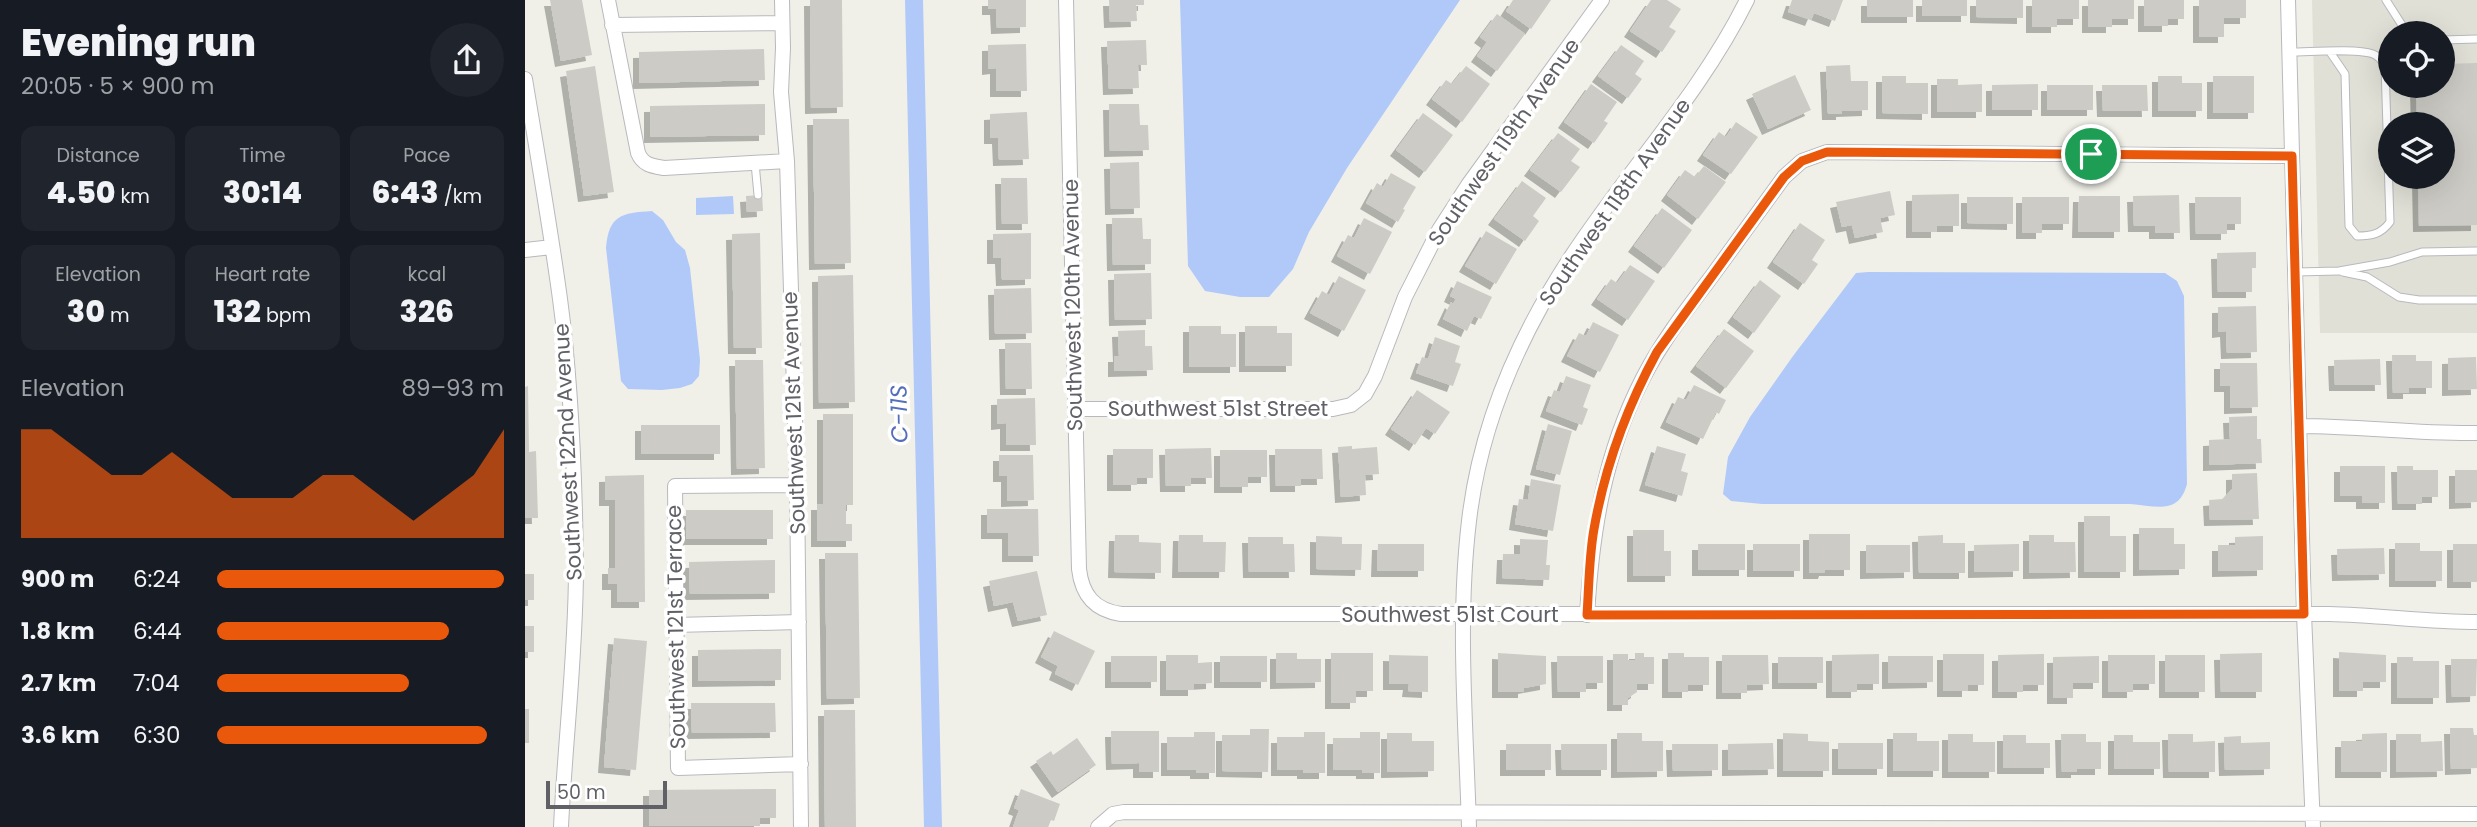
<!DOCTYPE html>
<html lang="en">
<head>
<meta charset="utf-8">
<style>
	body { margin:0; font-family:Poppins,sans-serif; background:#20242c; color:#f1f3f6; height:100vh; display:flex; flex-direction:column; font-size:26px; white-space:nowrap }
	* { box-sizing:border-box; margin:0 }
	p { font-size:23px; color:#9ea1a6 }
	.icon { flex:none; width:38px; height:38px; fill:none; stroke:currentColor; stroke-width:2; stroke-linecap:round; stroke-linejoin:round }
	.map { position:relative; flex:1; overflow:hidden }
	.panel { display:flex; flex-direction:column; background:#171b24; width:525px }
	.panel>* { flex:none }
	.buttons { position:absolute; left:1853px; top:21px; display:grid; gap:14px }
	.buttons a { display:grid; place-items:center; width:77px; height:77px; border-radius:50%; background:#171b24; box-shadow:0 7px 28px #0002; font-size:35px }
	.scale { position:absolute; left:21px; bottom:18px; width:121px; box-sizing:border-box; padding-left:7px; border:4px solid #606167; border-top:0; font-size:19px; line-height:24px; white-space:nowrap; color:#606167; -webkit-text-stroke:5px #fff; paint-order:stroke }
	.pin { position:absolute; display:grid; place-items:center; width:60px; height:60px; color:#fff; margin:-30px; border:4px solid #fff; border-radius:50%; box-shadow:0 2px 7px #0007 }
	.round { display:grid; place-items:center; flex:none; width:74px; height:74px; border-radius:37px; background:#20242c }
	.headline { display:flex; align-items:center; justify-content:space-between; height:119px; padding:0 21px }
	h1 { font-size:38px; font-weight:800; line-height:52px }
	.metrics { display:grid; grid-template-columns:repeat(3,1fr); gap:10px; height:119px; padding:7px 21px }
	.metrics div { display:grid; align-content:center; border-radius:14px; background:#20242c; text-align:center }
	.metrics b { font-size:30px; font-weight:800 }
	.metrics small { font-size:19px; font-weight:400 }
	.metrics p { font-size:19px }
	.chart { height:196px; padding:14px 21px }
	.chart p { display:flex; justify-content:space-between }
	.chart svg { width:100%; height:126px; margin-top:7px; fill:#ea580c; opacity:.7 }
	ul { padding:0 21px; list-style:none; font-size:23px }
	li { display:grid; grid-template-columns:112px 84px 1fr; align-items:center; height:52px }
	li i { height:18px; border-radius:9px; background:#ea580c }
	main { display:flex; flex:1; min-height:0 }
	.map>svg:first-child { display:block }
</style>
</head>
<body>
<main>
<section class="panel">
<div class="headline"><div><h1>Evening run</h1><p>20:05 · 5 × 900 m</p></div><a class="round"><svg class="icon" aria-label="share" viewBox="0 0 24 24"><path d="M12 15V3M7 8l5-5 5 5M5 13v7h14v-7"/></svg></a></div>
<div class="metrics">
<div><p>Distance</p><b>4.50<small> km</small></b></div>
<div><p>Time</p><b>30:14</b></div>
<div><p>Pace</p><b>6:43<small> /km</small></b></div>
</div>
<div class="metrics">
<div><p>Elevation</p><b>30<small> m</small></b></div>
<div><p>Heart rate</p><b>132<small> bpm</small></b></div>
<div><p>kcal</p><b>326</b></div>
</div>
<div class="chart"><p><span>Elevation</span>89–93 m</p>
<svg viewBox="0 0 160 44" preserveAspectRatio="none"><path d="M0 44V6L10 6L20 14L30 22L40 22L50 14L60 22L70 30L80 30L90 30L100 22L110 22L120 30L130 38L140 30L150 22L160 6V44z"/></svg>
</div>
<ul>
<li><b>900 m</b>6:24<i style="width:100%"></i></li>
<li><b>1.8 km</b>6:44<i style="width:81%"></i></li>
<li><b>2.7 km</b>7:04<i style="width:67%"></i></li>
<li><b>3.6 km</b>6:30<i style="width:94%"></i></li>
</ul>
</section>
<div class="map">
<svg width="1952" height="827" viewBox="0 0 1952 827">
	<defs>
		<filter id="shadow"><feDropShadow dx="-6" dy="6" stdDeviation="0" flood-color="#0004"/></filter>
	</defs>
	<rect width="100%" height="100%" fill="#f0f0e9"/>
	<!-- education -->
	<path fill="#e0e0d7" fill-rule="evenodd" d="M1787,0H1952V333H1795ZM1866,33H1918V86H1866ZM1866,124H1918V177H1866Z"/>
	<!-- water -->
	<path fill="#b1c9f8" d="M655,0H935L822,168L784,232L768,269L744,297H715L680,291L663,266Z
		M208,196L209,214L171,215V198Z
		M127,211L138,220L151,242L160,250L165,268L175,360L174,376L167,384L155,388L137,390L103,389L96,381L81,248C84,215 96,213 127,211Z
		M1343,272L1640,273L1652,281L1659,296L1662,484C1654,515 1631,506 1605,504H1237L1206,501L1198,494L1203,457L1225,417L1268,356L1331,273Z"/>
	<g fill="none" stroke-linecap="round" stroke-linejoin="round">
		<!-- canal -->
		<path stroke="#b1c9f8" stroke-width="18" d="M389,0L408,827"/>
	</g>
	<!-- building -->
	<path fill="#cccbc5" filter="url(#shadow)" d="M25,0H57L67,55L36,61Z
		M285,0H317L318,107L286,108Z
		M463,0H501V27L472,28L471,9H463Z
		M584,0H619V5H611L612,21L585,22Z
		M988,0H1026L1006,29L981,11Z
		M1126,0H1142L1156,9L1144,27L1151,31L1137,52L1105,31Z
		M1267,0H1318L1310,21L1289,13L1286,20L1263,12Z
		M1342,0H1388V17H1342Z
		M1397,0H1442V16H1397Z
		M1451,0H1498V18L1451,17Z
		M1507,0H1554V19H1532V27H1507Z
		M1563,0H1609V19H1587V27H1563Z
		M1619,0H1659V19H1643V26H1619Z
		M1674,0H1721V18H1699V37H1674Z
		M972,14L1000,34L972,71L952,56L962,42L955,37Z
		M621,40L622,65H613L614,88L584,89L582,41Z
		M501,44L502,91H471V68L463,69V45Z
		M1096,45L1119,61L1110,74L1117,79L1103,98L1073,76Z
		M239,49L240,80L114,83V52Z
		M1952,63V225L1894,226L1893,177H1918V124H1892L1891,86H1918V64Z
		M1325,65L1326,81H1343V110L1317,111V114H1303L1301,66Z
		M70,66L89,192L59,196L41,71Z
		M941,66L965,84L937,122L907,99L921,80L927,84Z
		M1270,75L1286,110L1243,129L1227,94Z
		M1357,76H1381V83H1403V114L1357,113Z
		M1633,76H1657V83H1677V111H1633Z
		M1688,76H1729V113H1688Z
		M1412,79H1433V85L1457,84V112H1412Z
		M1066,84L1092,102L1079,121L1083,123L1069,143L1039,122Z
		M1513,84V110H1467V85Z
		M1522,85H1568V110H1522Z
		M1577,85H1622L1623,111H1578Z
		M240,104V135L125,137V106Z
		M584,104H614L615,125H623L624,150L585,151Z
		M502,112L504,159L474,160L473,138H465V114Z
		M898,113L928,135L900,172L871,150Z
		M288,119H324L326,263L290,264Z
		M1211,122L1233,137L1206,174L1178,155L1194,132L1201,137Z
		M1033,133L1055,149L1046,161L1055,167L1036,192L1005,170Z
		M614,162L615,208L586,209L585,163Z
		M1179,166L1201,182L1173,219L1142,195L1160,170L1170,177Z
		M866,173L891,187L878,209L880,210L873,222L841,203L852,183L858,187Z
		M476,178H502L503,224H477Z
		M997,181L1021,198L1008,216L1014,221L1000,241L969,219Z
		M1365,191L1370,215L1355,218L1358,232L1330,238L1327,225L1317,227L1311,202Z
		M1434,194V226H1412V232H1387V195Z
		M237,195L238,211L222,212L221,196Z
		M1654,195L1655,233H1630V226H1609L1608,196Z
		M1554,196H1595V232H1553Z
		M1442,197H1488V224L1442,223Z
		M1497,197H1544V224H1517V233H1497Z
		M1670,197H1716V224H1702V234H1671Z
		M1137,208L1167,230L1139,268L1109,246Z
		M587,218H617L618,239H626V264L588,265Z
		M839,218L867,232L845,274L812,256L823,235L829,238Z
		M1275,223L1300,240L1287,260L1293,264L1279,284L1248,262Z
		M961,231L992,249L971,284L940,266Z
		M235,233L237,348H209L207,234Z
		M506,233V279L477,280L476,258H468V234Z
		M1731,252V268H1727V292H1693L1692,253Z
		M1105,265L1130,281L1103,320L1072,299L1086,279L1092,283Z
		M626,273L627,319L590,320L589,274Z
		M328,275L330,402L294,403L293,276Z
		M814,276L841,290L819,331L785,313L797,291L804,295Z
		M1235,280L1256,296L1229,333L1208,317Z
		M932,281L967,297L956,319L949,316L942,331L918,319L926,302L928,304L931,299L925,296Z
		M506,288L507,333L470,334L469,289Z
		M1731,306L1732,352L1702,353L1701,331L1693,332V307Z
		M1068,322L1094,335L1075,372L1042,356L1054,333L1061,336Z
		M664,326H696V334H711V367H664Z
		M720,326H752V333H767V366H720Z
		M1199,329L1229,351L1201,388L1171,366Z
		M620,330V346H627L628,370L589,371V356H594L593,331Z
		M910,337L935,346L930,362L936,364L928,386L891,373L897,357L903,359Z
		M480,343H506L507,389H481Z
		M1867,355H1891V361H1907V388H1884V393H1868Z
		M1951,357L1952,389L1923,390V358Z
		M1855,359L1856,385H1810L1809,360Z
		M210,360H238L240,468L212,469Z
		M1695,363H1732L1733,407L1705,408V386H1695Z
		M1041,376L1066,385L1058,407L1063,409L1057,425L1021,411L1029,390L1035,392Z
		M1169,385L1201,400L1194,414L1191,412L1178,439L1141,422L1153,397L1161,400Z
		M3,386L4,452L11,451L13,518H0V387Z
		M892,390L925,412L910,434L901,428L890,445L866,429Z
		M510,398L511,445H481V423L472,424V399Z
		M298,414H328V505H321V524H327V541H292V504H298Z
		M1732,416V439H1736L1737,463L1684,465V440L1705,439L1704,417Z
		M1023,424L1047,431L1035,475L1011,469Z
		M116,425H195V454H116Z
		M827,446V449L852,447L854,474L840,475L841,495L816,497L813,447Z
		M1132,446L1161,454L1156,471L1163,473L1157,496L1120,485Z
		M686,448L687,478H666V486H641L640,449Z
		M588,449H628V478H612V485H588Z
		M750,449H797L798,479H776V486H751Z
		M695,450H742V477H723V487H695Z
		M474,455H508L509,500L482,501V476H474Z
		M1815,466H1860V503H1837V496H1815Z
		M1872,466H1888V470H1913V497H1897V504H1873Z
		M1930,470H1952V502L1930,503Z
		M1732,473L1734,519L1685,520L1684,500L1698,499L1707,489V474Z
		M119,475L120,602H92V584H83V568H90V500H80V476Z
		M1006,479L1036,485L1028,531L990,524L994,499L1003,500Z
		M462,509H513L514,556H483V533H462Z
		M161,510H248V539H161Z
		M1559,516H1585V536H1601V572H1559Z
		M1614,528H1649V544H1660V569L1614,570Z
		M1108,530H1139V551H1146V576H1108Z
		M1284,534H1325V570H1300L1299,573H1284Z
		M590,535H614V542L636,543V573L589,572Z
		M654,535H678V542H701L700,572H653Z
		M1418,535V543H1440V573H1394L1393,536Z
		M1504,535H1529V542H1550L1551,572L1504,573Z
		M791,536L817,537V544H837L836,570L791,569Z
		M1738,536V570L1693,571V545H1710V537Z
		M723,537H758V544H769L770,572H724Z
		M995,539L1023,540L1021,565H1025L1024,580L977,578L978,554H995Z
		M1870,543H1895V551H1917V581H1870Z
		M853,544H899V571H852Z
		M1173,544H1220V570H1173Z
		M1228,544H1275V571H1228Z
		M1494,544V571L1449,572V545Z
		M1928,544H1952V582H1928Z
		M1341,545H1385V572L1341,573Z
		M1859,548L1860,574L1813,575L1812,549Z
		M300,553H333L335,698L302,699Z
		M250,560V593L165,594L164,562Z
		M512,571L522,615L493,621L488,602L469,606L464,581Z
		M0,574H9V600H0Z
		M0,626H9V652H0Z
		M529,631L570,651L553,685L530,674L533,666L516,657Z
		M89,638L122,641L111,770L79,767Z
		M256,649V680L173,681V650Z
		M1814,652L1861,655V682H1838V691H1814Z
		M751,653H772V659H796V682L751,683Z
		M806,653H848V691H831V703H806Z
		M973,653L1021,656V684L999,688V692H973Z
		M1110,653H1119V657H1129V684H1112V692L1103,698V705H1088V654H1103V660H1110Z
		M1143,653H1159V657H1184V685H1163V692H1143Z
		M1737,653V692H1696L1695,654Z
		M1354,654V684H1332V692H1307V655Z
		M1418,654H1459V685H1443V691H1418Z
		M1519,654V685H1498V692H1473V655Z
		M641,655H673V663L687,662V683L669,684V690H641Z
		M864,655L903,656V692L883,691L884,684H864Z
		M1197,655H1243L1244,684L1222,685V693H1197Z
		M1583,655H1630V684H1608V692H1583Z
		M1640,655H1680V692H1640Z
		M586,656H632V682H586Z
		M695,656H742V682H695Z
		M1032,656H1078V683H1061V692H1033Z
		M1363,656H1408V682L1363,683Z
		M1574,656V683H1548V698H1528V657Z
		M1253,657H1298V683H1253Z
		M1872,657H1888V661H1914V698H1872Z
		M1926,659H1952L1951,696L1927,697Z
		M166,703H250L251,732L167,733Z
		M0,709H4V743H0Z
		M299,710H330L331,827H300Z
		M1925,728H1948L1949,735H1952V768L1926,769Z
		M725,729H744L743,772L697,771V735H725Z
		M586,731H634V772H614V763L587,764Z
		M669,732H690V773H671V770H642V737H669Z
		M779,732H800V773H778V770H752V737H779Z
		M835,732H855V773H837V770H808V738H835Z
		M862,733H887V741H909V771L862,772Z
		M1092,733H1117V741H1138V771L1092,772Z
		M1258,733L1283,734V741L1304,742V771H1258Z
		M1368,733H1392V741H1414V771H1368Z
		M1862,733V772H1816V741H1837V734Z
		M1423,734H1448V742H1470V772H1423Z
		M1536,734H1561V742H1576V769H1552V772H1537Z
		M1643,734H1668V742L1690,741V772H1644Z
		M1871,734H1896V742L1917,741L1918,771L1871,772Z
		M1478,735H1501V743H1525V768H1478Z
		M1589,735H1608V742H1635V769H1589Z
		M1716,736V743L1745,742V769L1700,770L1699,737Z
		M552,738L571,765L533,792L511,761L526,751L528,755Z
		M1248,743L1249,769L1203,770V744Z
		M1313,743H1358V769H1313Z
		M981,744H1026V770H981Z
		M1036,744H1082V770H1037Z
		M1147,744H1193V770L1148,771Z
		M251,789V818H235V826H124V790Z
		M496,789L535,804L529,821L526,820L523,827H488L494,810L489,808Z"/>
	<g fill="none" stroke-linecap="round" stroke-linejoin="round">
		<defs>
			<path id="lane" d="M1861,0L1882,33
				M1918,40L1952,39
				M1765,52C1786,52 1830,48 1848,54C1854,56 1857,61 1860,66L1865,222C1856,234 1847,236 1832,236L1824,226L1820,74L1805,52
				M230,163L233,195
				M1771,272L1814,271L1865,262L1897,252L1952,251
				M1818,272L1842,277L1874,297L1894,300H1952"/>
			<path id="street" d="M83,0L113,153C118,165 127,166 139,168L262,161
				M257,0L258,48L256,92L262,161L272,485L276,827
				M541,0L554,569C557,595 569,610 596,614H1804C1854,615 1902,622 1952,622
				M1763,0L1779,614L1788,827
				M87,25L257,23
				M0,79C12,152 25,225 35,299C47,387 50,479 51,568C51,654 40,741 36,827
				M0,250L27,247
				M551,409H808L826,405L840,394L850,376L880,297L914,230L943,185L1077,0
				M1775,426C1834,426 1893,434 1952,433
				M272,485L150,486L153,768L276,764
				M1062,615C1067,531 1079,454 1118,378C1137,341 1162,309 1187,276C1211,243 1235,210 1259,177L1277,161L1302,152L1767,156
				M150,625L274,622
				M573,827L588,814L599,812L1952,814
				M944,827C941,725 932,622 944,521C955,426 994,336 1046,257C1103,170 1176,93 1222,0"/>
		</defs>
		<!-- lane casing -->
		<use href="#lane" stroke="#b8b9bd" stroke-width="9"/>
		<!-- street casing -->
		<use href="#street" stroke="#b8b9bd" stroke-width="16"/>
		<!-- lane -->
		<use href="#lane" stroke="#fff" stroke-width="7"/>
		<!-- street -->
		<use href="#street" stroke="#fff" stroke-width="14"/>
	</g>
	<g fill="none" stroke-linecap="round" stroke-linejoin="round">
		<defs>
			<path id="route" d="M1302,152L1767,156L1779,614L1062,615C1064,586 1064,557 1069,529C1080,466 1102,407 1132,352L1259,177L1277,161Z"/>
		</defs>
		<!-- route casing -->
		<use href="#route" stroke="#fff" stroke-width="14"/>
		<!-- route -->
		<use href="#route" stroke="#ea580c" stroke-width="9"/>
	</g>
	<g text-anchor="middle" stroke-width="7" stroke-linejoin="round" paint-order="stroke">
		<!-- street labels -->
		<g font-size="21" fill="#606167" stroke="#fff">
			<text transform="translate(979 142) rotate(-55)" y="7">Southwest 119th Avenue</text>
			<text transform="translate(1090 202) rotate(-55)" y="7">Southwest 118th Avenue</text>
			<text transform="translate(548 305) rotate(-91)" y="7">Southwest 120th Avenue</text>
			<text x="693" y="416">Southwest 51st Street</text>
			<text transform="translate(269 413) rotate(-92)" y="7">Southwest 121st Avenue</text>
			<text transform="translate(43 452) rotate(-93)" y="7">Southwest 122nd Avenue</text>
			<text x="925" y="622">Southwest 51st Court</text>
			<text transform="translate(151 627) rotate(-91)" y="7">Southwest 121st Terrace</text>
		</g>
		<!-- water labels -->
		<g font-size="23" font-style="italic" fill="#546fba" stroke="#fff">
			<text transform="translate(374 414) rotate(-91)" y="8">C-11S</text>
		</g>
	</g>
</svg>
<div class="buttons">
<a><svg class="icon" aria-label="locate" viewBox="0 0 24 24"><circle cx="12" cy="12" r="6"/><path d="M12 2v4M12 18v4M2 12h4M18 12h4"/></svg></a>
<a><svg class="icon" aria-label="layers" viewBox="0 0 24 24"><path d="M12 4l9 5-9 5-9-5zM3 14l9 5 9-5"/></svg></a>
</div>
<div class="scale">50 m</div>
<div class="pin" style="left:1566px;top:154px;background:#1e9e55"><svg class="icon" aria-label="arrive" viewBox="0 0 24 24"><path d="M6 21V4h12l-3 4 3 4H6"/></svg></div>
</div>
</main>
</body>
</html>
